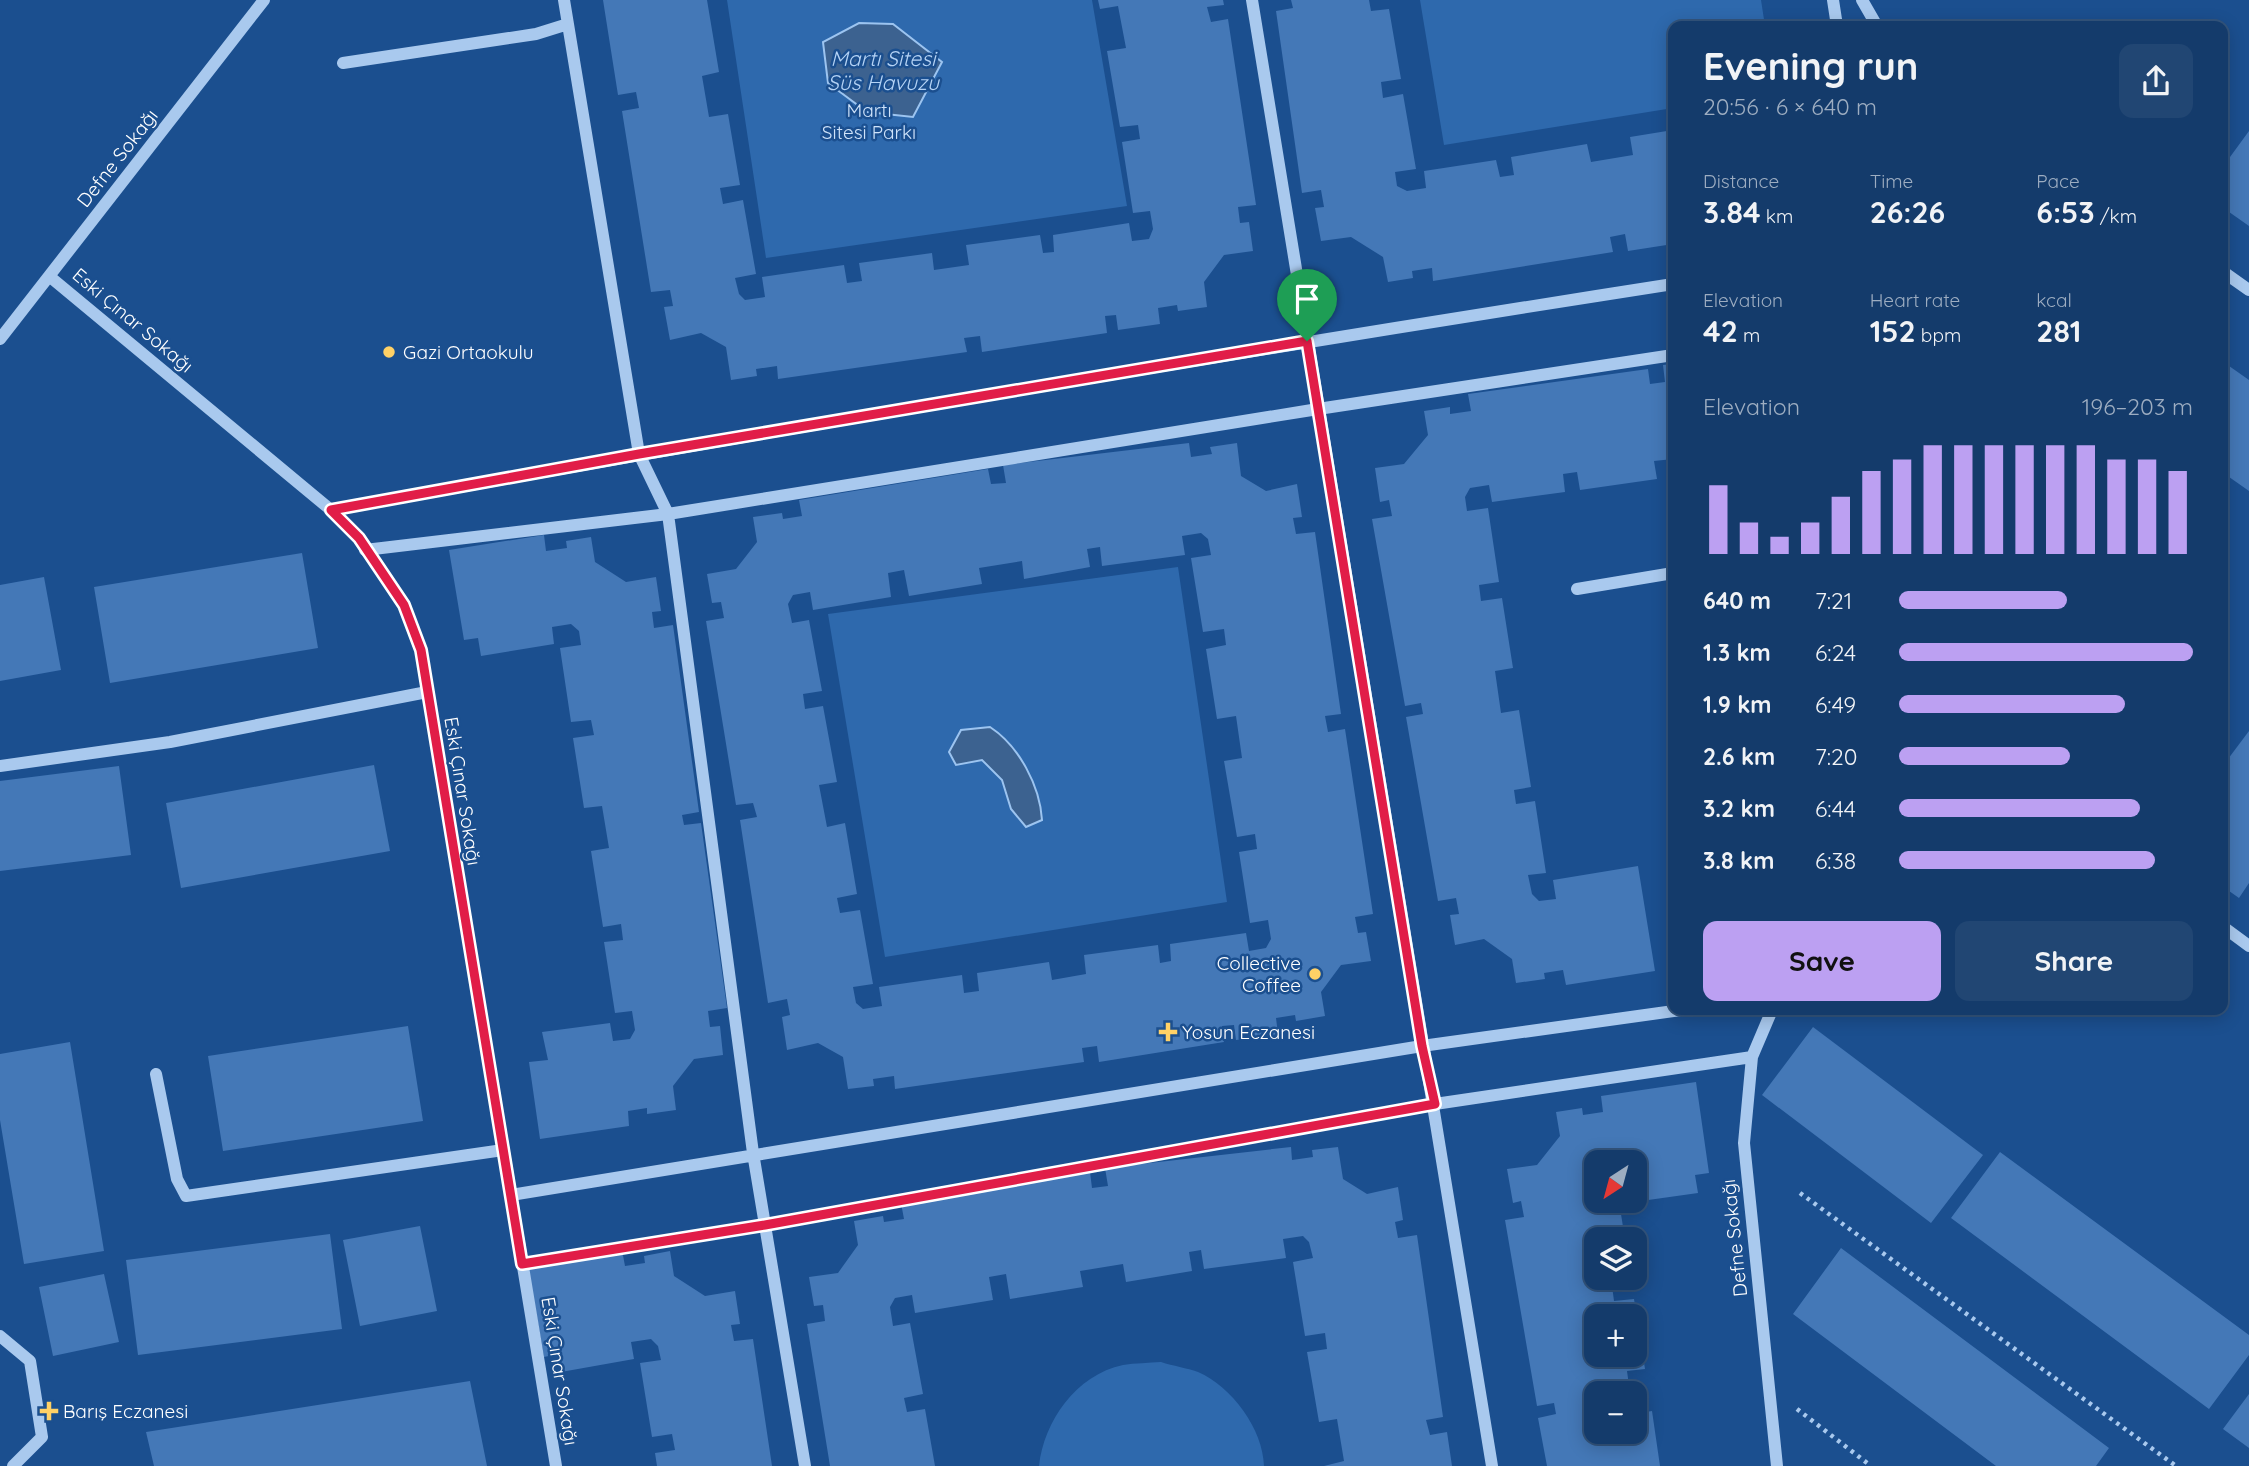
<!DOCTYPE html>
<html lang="en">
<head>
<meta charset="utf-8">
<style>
	body { margin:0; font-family:Quicksand,sans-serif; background:#214673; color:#f1f3f6; height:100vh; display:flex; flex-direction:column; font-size:26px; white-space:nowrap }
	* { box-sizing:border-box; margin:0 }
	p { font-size:23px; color:#9dadc1 }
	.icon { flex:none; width:38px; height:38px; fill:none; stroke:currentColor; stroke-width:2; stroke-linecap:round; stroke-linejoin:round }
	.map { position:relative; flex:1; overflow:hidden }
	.details { position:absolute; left:1668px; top:21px; width:560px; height:994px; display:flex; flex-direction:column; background:#143b6b; border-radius:14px; box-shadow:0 4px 18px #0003,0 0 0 2px #33557e }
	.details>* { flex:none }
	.needle { width:46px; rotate:216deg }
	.tools { position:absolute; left:1584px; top:1150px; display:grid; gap:14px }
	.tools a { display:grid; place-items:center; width:63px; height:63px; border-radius:14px; background:#143b6b; box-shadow:0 4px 18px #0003,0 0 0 2px #33557e; font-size:35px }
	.pin { position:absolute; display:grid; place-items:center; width:60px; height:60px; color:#fff; margin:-72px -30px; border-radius:50% 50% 50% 0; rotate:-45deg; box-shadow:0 0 7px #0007 }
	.pin .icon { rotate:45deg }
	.round { display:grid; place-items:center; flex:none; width:74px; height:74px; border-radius:14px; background:#214673 }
	.headline { display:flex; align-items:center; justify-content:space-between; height:119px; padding:0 35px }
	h1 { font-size:38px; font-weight:800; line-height:52px }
	.stats { display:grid; grid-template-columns:repeat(3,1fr); gap:10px; height:119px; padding:7px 35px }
	.stats div { display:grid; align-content:center }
	.stats b { font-size:30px; font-weight:800 }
	.stats small { font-size:19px; font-weight:400 }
	.stats p { font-size:19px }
	.chart { height:196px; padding:14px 35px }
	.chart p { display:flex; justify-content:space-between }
	.chart svg { width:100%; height:126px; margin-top:7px; stroke:#bca0f2; stroke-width:6 }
	.action { display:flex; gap:14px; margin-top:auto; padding:14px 35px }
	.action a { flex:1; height:80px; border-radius:14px; background:#bca0f2; color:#111; font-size:28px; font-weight:800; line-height:80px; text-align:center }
	.action a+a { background:#214673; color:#f1f3f6 }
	ul { padding:0 35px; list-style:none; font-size:23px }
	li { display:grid; grid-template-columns:112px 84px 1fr; align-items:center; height:52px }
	li i { height:18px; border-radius:9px; background:#bca0f2 }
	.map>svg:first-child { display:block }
</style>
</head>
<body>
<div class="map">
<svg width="2249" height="1466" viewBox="0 0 2249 1466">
	<rect width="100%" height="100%" fill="#1b4f8f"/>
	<!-- green -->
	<path fill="#2e69ad" d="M727,0H1092L1127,206L766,258Z
		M1420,0H1761L1765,26H1673V108L1444,145Z
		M1178,567L1227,902L885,957L828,614Z
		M1161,1362C1173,1366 1187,1368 1198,1372C1232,1387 1263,1429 1264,1466H1039C1044,1421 1076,1375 1123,1365C1135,1363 1149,1363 1161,1362Z"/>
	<!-- water -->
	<path fill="#3c6290" stroke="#9cc4f0" stroke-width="2" d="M859,23L893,24L942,62L913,117L867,112L828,83L823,42Z
		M990,727C1019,746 1040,786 1042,820L1026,827L1011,809L1002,780L982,760L956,765L949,752L961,730Z"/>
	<!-- building -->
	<path fill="#4478b7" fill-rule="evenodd" d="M603,0H707L719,72L702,76L709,117L728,114L740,185L720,188L723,204L743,200L756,274L735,278L739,294L745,300L765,297L762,277L844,265L847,283L862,281L859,263L932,253L934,270L969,265L966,245L1040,235L1043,253L1054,252L1053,235L1129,223L1132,241L1149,239L1153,229L1150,211L1133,213L1122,142L1140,139L1138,125L1120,127L1107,51L1126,48L1118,6L1100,9L1098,0H1223L1224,5L1207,7L1211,22L1228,19L1256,205L1238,207L1240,223L1249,222L1253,251L1224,255L1204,282L1207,307L1178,311L1177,305L1158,308L1160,324L1118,330L1116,315L1105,316L1107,333L982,352L980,336L964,338L967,352L778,379L777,366L756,369L757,376L731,380L726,347L701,333L670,340L664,307L673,306L670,290L651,292L622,111L639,108L636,92L618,95Z
		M1291,0H1369L1371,11L1389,9L1401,79L1381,82L1383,98L1403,94L1416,169L1395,172L1397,186L1407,191L1426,188L1424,171L1496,160L1500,177L1514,175L1511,157L1587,144L1591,162L1633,155L1630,137L1673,130V244L1628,251L1625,234L1610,237L1613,252L1433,281L1432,268L1412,271L1413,278L1388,282L1383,257L1351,237L1321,241L1315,208L1324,207L1321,190L1302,193L1276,11L1293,8Z
		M2249,131V226L2222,207V168Z
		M2222,361L2249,380V491L2222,472Z
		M1673,364V459L1654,461L1657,479L1580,490L1577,472L1563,474L1565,492L1492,502L1489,485L1470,488L1465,497L1467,511L1488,508L1499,582L1479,585L1481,601L1502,598L1513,668L1495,671L1501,713L1519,710L1531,787L1514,790L1516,804L1535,801L1546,873L1528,875L1532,894L1539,901L1556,899L1553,880L1638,866L1655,971L1566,985L1563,970L1544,973L1545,979L1516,983L1512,959L1484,939L1455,945L1450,915L1459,914L1456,898L1438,901L1406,717L1423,714L1421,703L1405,706L1372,519L1392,516L1389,500L1380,502L1375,468L1404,464L1428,435L1424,411L1450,407V414L1471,411L1468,394L1648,369L1650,384L1665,382L1663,365Z
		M1189,443L1191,457L1212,454L1210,447L1237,443L1241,476L1266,491L1297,484L1302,517L1293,518L1296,534L1315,532L1341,714L1325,716L1328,732L1345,729L1373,914L1355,917L1358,933L1366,932L1371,961L1341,965L1321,992L1325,1016L1296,1021L1295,1015L1276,1018L1278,1034L1236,1040L1234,1025L1222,1026L1224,1042L1099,1062L1097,1046L1082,1048L1084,1062L895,1089L894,1076L873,1079L874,1086L848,1089L843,1057L818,1043L787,1050L782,1017L790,1015L787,999L768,1003L740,820L757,817L753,803L736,805L706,621L724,618L721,602L712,603L707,574L736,569L757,542L753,517L782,513L783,519L802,516L799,500L988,469L991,484L1006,483L1003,465ZM1201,533L1208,539L1211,555L1191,558L1203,632L1224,629L1226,645L1206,649L1217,719L1236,716L1242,758L1224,761L1237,837L1255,834L1257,849L1239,852L1250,923L1268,920L1271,939L1266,948L1249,951L1246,933L1170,944L1171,961L1160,963L1158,945L1084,955L1086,974L1052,980L1049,962L977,973L979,991L964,993L962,975L879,987L882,1006L863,1009L856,1003L853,987L873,984L860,910L840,913L837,898L857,894L845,823L827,827L819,785L837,782L823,706L805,709L803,694L822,691L809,620L792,623L788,604L793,595L810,592L813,610L891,597L888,573L904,570L909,596L982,584L979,568L1022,561L1024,579L1090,567L1087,549L1100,547L1102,566L1185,555L1182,536Z
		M544,535L546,551L567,548L566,541L591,537L595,562L626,582L656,577L661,611L652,612L654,628L673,625L699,812L682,815L684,825L701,823L727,1008L708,1011L710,1027L720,1026L723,1055L694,1059L673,1086L676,1110L647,1114V1108L628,1111L629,1126L540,1139L529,1062L548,1060L542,1032L610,1023L613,1041L630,1039L635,1030L632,1011L615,1013L604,942L623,940L621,924L603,927L591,851L609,848L602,806L584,808L573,738L594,735L591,720L571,722L560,648L581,645L579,631L571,624L552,627L554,644L481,656L478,638L464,640L449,550Z
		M302,553L318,648L110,683L94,587Z
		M44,577L61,670L0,681V585Z
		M2249,731V883L2239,898L2222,886V767Z
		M374,765L390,851L181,888L166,803Z
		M119,766L131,855L0,871V781Z
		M408,1026L423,1121L223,1151L208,1056Z
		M1813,1027L1983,1155L1931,1223L1762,1095Z
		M70,1042L104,1251L24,1264L0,1120V1054Z
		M1696,1082L1709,1173L1695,1175L1698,1193L1634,1202V1162H1596V1200L1599,1211L1620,1208L1625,1239H1596V1278H1631L1632,1283L1612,1286L1614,1301L1634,1299L1645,1369L1627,1371L1630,1393H1596V1432H1634V1414L1652,1411L1660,1466H1547L1538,1418L1556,1414L1554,1403L1537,1406L1505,1220L1524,1217L1521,1201L1513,1203L1507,1169L1537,1165L1560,1136L1556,1112L1582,1108L1583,1115L1603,1112L1601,1096ZM1596,1316H1634V1354H1596Z
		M1291,1147L1292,1160L1313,1157L1312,1150L1338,1147L1343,1179L1367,1194L1398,1187L1403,1220L1395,1222L1398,1238L1417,1235L1443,1417L1426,1420L1430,1435L1447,1432L1452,1466H1324L1344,1461L1337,1419L1319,1422L1307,1352L1327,1349L1325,1333L1305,1336L1293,1262L1313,1258L1309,1242L1303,1236L1283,1239L1286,1258L1204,1269L1201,1250L1189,1252L1192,1271L1126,1282L1123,1264L1080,1271L1083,1287L1010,1299L1006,1274L989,1277L993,1300L915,1313L912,1295L895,1298L890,1307L893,1326L910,1323L923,1394L904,1398L907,1412L925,1409L935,1466H830L807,1324L825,1321L823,1305L814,1306L809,1277L838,1273L858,1245L854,1221L883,1216L884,1222L904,1219L901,1203L1090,1172L1092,1188L1108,1186L1105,1168Z
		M2000,1152L2249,1335V1355L2209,1409L1951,1218Z
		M420,1226L437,1311L360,1326L343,1240Z
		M330,1234L342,1329L138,1355L126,1260Z
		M1841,1248L2109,1448L2096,1466H1996L1793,1314Z
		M622,1250L625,1266L645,1263L644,1256L670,1251L674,1276L705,1296L735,1291L740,1324L731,1325L734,1341L753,1339L772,1466H657L655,1453L675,1450L672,1434L652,1437L640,1363L661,1360L658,1346L651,1339L631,1342L634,1359L561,1372L558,1354L544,1357L528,1267Z
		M104,1274L119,1342L53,1356L39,1287Z
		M470,1381L487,1466H154L146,1432Z
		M2249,1394V1448L2223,1429Z"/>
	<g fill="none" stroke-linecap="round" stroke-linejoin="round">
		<!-- path -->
		<path stroke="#a9c9ee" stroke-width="4.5" stroke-dasharray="3.5 5" stroke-linecap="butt" d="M1800,1193L2176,1466
			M1797,1409L1871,1466"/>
		<!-- minor -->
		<path stroke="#a9c9ee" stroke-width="12" d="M564,0L639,454L668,514L753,1153L805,1466
			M1252,0L1492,1466
			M1833,0L1837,26
			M1862,0L1877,26
			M343,63L536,34L568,24
			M2222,271L2249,290
			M49,276L331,510L359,538L404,605L421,651L556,1466
			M0,339L264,0
			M331,510C777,429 1225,354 1673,284
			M365,550L668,514L1318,409L1673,355
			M1577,589L1673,573
			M0,766L170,742L427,692
			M2222,926L2249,946
			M1772,1010L1752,1057L1744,1143L1777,1466
			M156,1074L177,1179L186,1196L503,1150
			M511,1195L1422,1046L1681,1010
			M522,1264L765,1225L1435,1104L1752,1057
			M0,1336L30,1361L42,1437L13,1466"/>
	</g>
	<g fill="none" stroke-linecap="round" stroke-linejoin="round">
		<defs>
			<path id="route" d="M1307,341L1422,1046L1435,1104L765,1225L522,1264L421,650L404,605L359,538L331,510L639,454Z"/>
		</defs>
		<!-- route casing -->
		<use href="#route" stroke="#fff" stroke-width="14"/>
		<!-- route -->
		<use href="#route" stroke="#e11d48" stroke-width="9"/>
	</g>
	<!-- markers -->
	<g fill="#ffd166" stroke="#1b4f8f" stroke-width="2.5">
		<circle cx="389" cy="352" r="7"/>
		<circle cx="1315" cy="974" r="7"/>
		<path d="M1164.5 1021.5h7v7h7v7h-7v7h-7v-7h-7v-7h7z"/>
		<path d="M45.5 1400.5h7v7h7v7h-7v7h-7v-7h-7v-7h7z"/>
	</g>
	<g text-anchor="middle" stroke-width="5" stroke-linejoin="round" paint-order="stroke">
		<!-- park labels -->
		<g font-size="19" fill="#cfe3fa" stroke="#1b4f8f">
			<text x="869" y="117">Martı<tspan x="869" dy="22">Sitesi Parkı</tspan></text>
		</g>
		<!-- street labels -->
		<g font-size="19" fill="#fff" stroke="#1b4f8f">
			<text transform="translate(117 158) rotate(-52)" y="7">Defne Sokağı</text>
			<text transform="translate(133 320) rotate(40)" y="7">Eski Çınar Sokağı</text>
			<text transform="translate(463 791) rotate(81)" y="7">Eski Çınar Sokağı</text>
			<text transform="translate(1734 1238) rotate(-96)" y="7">Defne Sokağı</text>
			<text transform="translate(560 1371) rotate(81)" y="7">Eski Çınar Sokağı</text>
		</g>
		<!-- poi labels -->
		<g font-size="19" fill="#fff" stroke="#1b4f8f" text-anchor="start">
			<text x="403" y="359">Gazi Ortaokulu</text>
			<text x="1301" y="970" text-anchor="end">Collective<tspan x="1301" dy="22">Coffee</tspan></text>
			<text x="1182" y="1039">Yosun Eczanesi</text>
			<text x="63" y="1418">Barış Eczanesi</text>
		</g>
		<!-- water labels -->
		<g font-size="21" font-style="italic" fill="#b5d3f5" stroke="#1b4f8f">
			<text x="883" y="66">Martı Sitesi<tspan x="883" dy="24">Süs Havuzu</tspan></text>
		</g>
	</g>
</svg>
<div class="tools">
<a><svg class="needle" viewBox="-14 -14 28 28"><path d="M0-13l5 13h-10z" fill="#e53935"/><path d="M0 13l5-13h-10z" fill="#9dadc1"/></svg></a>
<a><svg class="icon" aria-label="layers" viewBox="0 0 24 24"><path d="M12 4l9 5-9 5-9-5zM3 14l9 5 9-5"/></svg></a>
<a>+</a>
<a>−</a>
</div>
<div class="pin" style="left:1307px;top:341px;background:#1e9e55"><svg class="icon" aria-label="arrive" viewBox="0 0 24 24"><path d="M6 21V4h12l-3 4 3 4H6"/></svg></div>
<section class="details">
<div class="headline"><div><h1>Evening run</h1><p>20:56 · 6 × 640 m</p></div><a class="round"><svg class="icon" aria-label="share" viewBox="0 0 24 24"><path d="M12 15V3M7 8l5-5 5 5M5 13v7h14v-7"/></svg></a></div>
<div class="stats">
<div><p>Distance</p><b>3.84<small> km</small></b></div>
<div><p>Time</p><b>26:26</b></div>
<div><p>Pace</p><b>6:53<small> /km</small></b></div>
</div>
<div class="stats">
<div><p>Elevation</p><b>42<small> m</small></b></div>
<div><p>Heart rate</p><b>152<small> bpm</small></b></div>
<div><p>kcal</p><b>281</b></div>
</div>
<div class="chart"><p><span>Elevation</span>196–203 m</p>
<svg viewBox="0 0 160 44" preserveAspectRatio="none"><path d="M5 44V20M15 44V33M25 44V38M35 44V33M45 44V24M55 44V15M65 44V11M75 44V6M85 44V6M95 44V6M105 44V6M115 44V6M125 44V6M135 44V11M145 44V11M155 44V15"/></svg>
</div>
<ul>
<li><b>640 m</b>7:21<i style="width:57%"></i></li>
<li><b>1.3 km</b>6:24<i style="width:100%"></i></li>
<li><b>1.9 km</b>6:49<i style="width:77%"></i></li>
<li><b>2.6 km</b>7:20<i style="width:58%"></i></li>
<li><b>3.2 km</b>6:44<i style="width:82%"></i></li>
<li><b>3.8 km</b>6:38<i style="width:87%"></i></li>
</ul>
<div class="action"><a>Save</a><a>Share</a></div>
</section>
</div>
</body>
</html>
